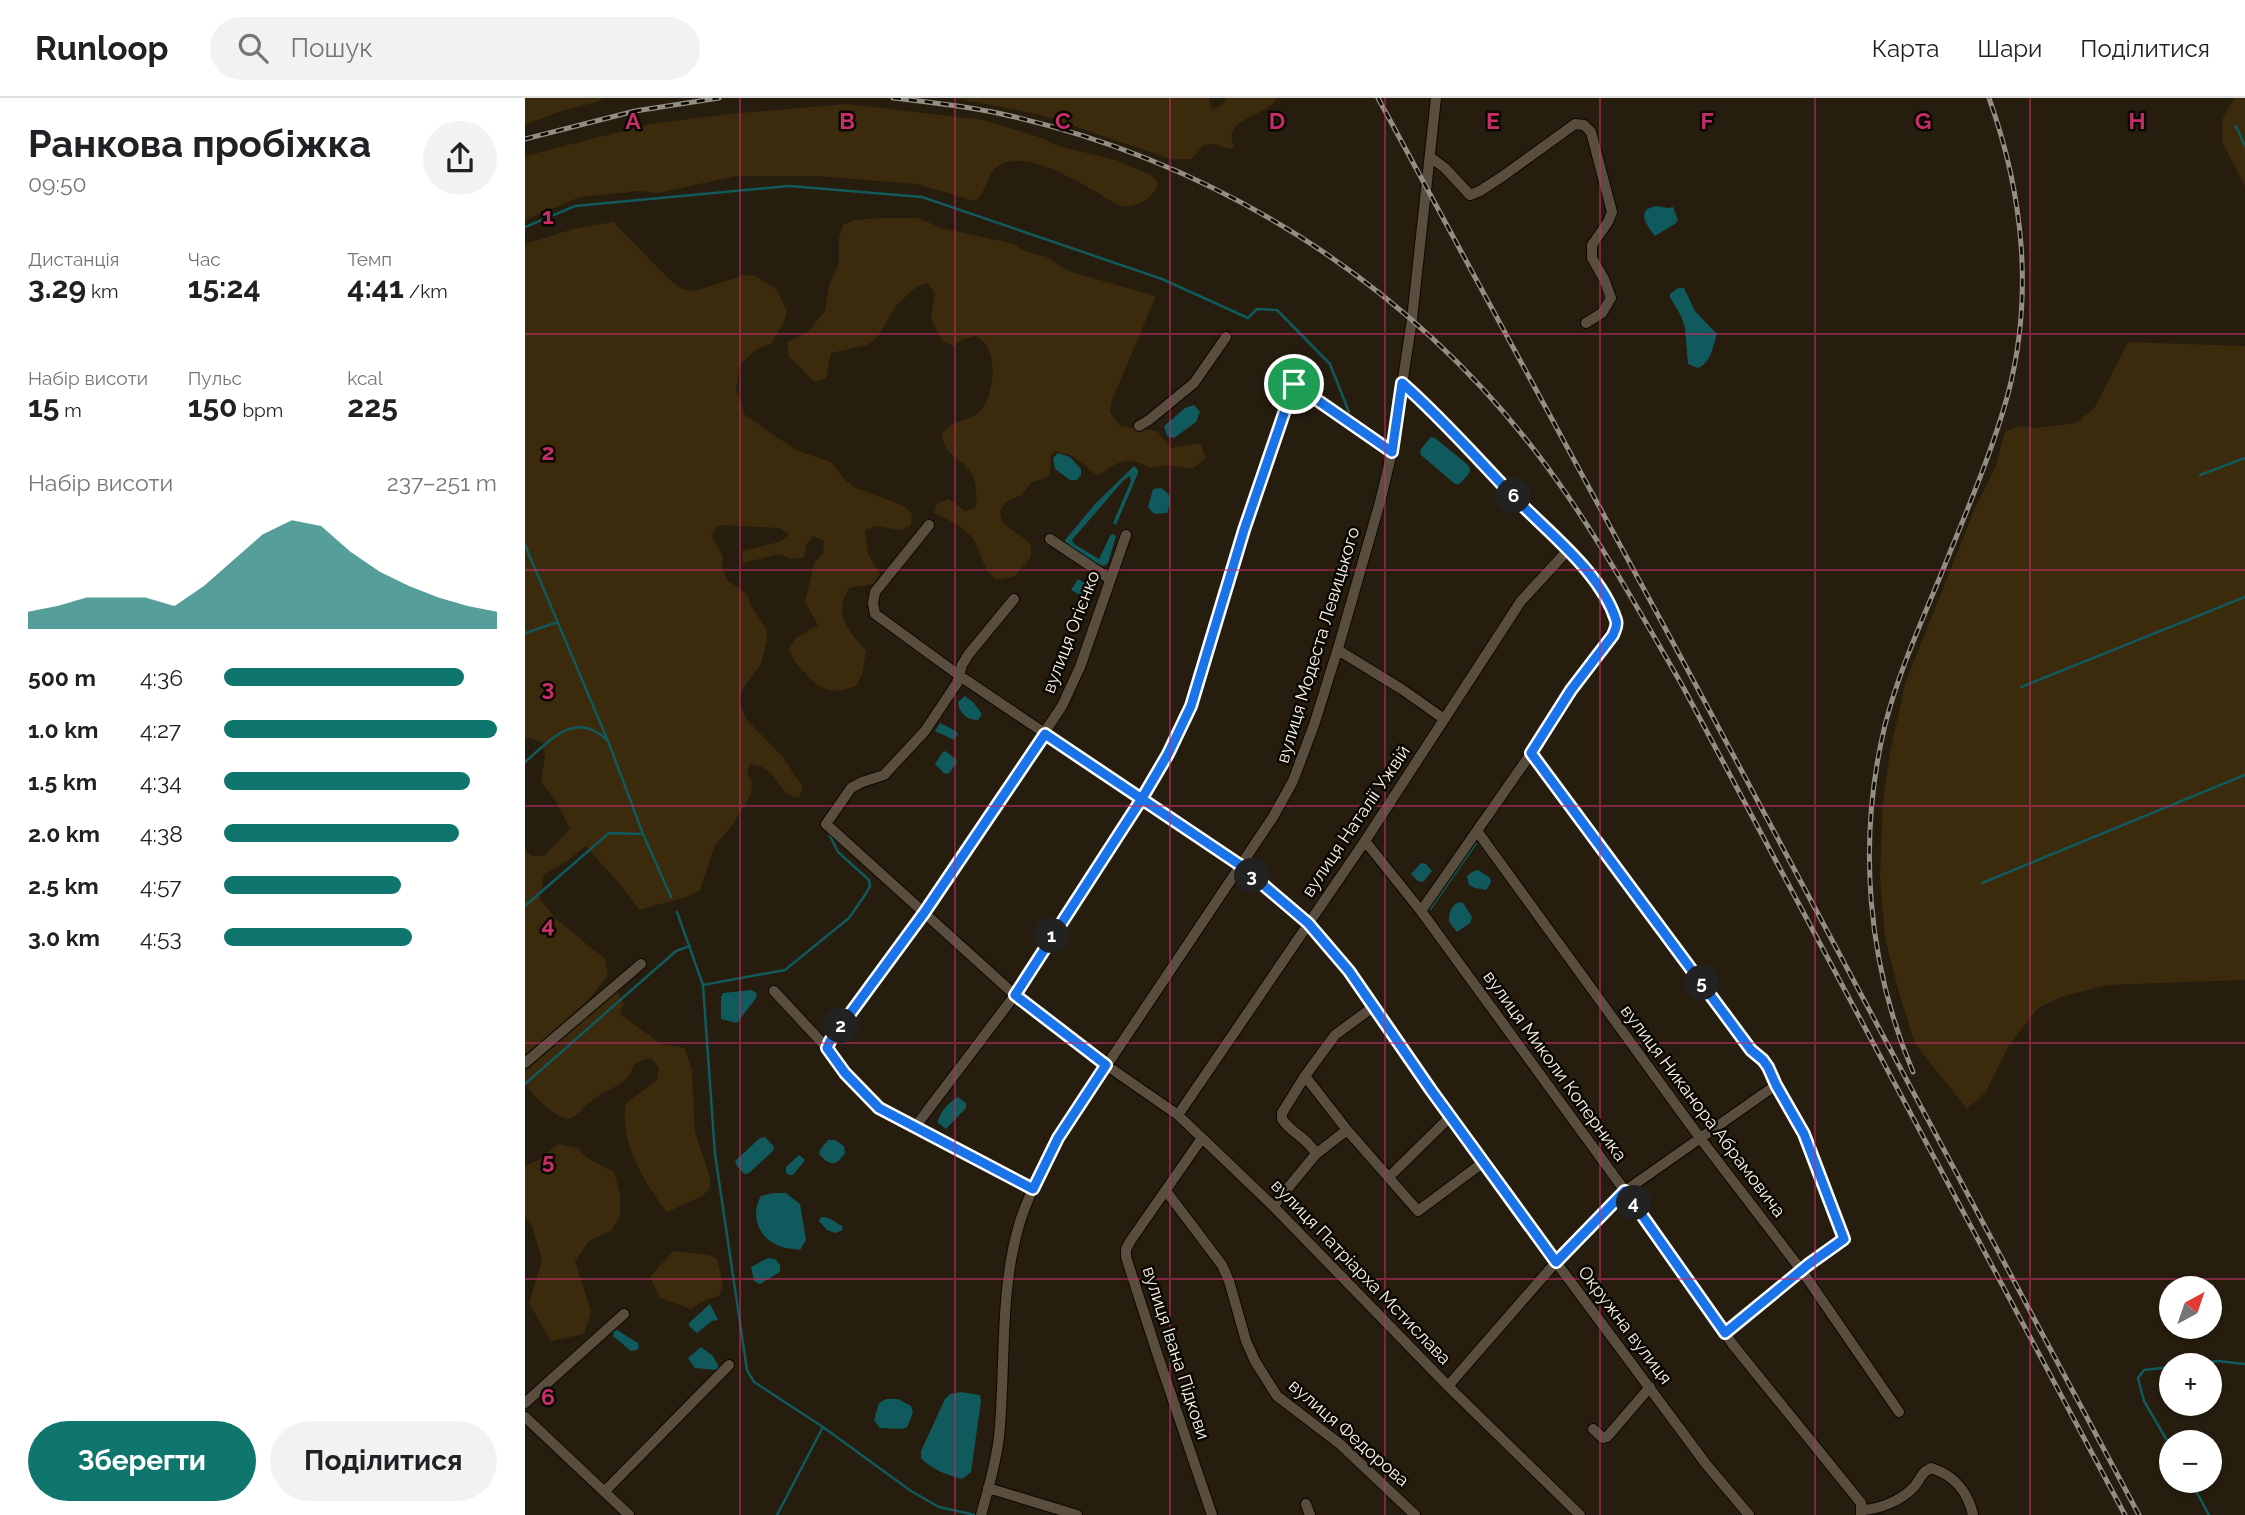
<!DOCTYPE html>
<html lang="uk">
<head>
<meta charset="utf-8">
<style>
	body { margin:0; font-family:Raleway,sans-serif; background:#f2f2f2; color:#202124; height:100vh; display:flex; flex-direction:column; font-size:26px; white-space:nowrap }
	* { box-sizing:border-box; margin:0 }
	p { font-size:23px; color:#757577 }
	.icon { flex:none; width:38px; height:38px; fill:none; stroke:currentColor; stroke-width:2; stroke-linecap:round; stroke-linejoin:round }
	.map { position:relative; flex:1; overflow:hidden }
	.details { display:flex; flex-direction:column; background:#fff; width:525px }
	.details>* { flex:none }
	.needle { width:46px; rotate:40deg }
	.tools { position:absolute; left:1634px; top:1178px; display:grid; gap:14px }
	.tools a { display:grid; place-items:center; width:63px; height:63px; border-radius:50%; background:#fff; box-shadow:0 2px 5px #0004; font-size:35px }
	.pin { position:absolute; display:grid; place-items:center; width:60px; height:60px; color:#fff; margin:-30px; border:4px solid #fff; border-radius:50%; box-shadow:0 2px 7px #0007 }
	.km { position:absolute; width:35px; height:35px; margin:-18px; border-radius:50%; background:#222; color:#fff; font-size:19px; line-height:35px; text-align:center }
	.round { display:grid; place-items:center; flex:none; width:74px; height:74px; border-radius:37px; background:#f2f2f2 }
	.head { display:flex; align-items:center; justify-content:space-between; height:119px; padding:0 28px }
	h1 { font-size:38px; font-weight:700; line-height:52px }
	.stats { display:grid; grid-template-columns:repeat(3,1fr); gap:10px; height:119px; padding:7px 28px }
	.stats div { display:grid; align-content:center }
	.stats b { font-size:30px; font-weight:700 }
	.stats small { font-size:19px; font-weight:400 }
	.stats p { font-size:19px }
	.chart { height:196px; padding:14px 28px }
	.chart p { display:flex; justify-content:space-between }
	.chart svg { width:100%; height:126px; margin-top:7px; fill:#0f766e; opacity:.7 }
	.button { display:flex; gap:14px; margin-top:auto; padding:14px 28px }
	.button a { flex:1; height:80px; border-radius:42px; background:#0f766e; color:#fff; font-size:28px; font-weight:700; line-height:80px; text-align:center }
	.button a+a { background:#f2f2f2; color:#202124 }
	ul { padding:0 28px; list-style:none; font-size:23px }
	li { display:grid; grid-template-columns:112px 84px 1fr; align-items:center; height:52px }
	li i { height:18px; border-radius:9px; background:#0f766e }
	header { display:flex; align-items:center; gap:42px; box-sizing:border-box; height:98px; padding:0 35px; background:#fff; border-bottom:2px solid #e0e0e0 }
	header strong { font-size:33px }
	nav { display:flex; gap:38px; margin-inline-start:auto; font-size:24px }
	.search { width:490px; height:63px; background:#f2f2f2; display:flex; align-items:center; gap:18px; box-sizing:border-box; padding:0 24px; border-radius:38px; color:#757577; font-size:26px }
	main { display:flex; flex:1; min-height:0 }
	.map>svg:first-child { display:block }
</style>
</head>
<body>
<header>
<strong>Runloop</strong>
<div class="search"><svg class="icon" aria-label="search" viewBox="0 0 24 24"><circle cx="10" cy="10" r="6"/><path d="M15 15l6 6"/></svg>Пошук</div>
<nav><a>Карта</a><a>Шари</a><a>Поділитися</a></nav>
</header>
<main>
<section class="details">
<div class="head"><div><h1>Ранкова пробіжка</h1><p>09:50</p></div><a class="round"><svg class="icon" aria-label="share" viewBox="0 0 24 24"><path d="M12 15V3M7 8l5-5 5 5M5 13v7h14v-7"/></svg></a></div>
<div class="stats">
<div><p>Дистанція</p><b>3.29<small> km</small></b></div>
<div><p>Час</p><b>15:24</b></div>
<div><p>Темп</p><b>4:41<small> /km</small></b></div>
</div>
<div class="stats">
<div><p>Набір висоти</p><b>15<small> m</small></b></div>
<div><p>Пульс</p><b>150<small> bpm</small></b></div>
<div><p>kcal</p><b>225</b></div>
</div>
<div class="chart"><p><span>Набір висоти</span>237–251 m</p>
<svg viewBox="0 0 160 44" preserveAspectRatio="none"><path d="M0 44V38L10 36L20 33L30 33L40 33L50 36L60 29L70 20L80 11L90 6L100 8L110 17L120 24L130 29L140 33L150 36L160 38V44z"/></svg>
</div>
<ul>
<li><b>500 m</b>4:36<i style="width:88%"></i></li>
<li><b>1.0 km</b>4:27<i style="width:100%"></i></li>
<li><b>1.5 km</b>4:34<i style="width:90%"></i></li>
<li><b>2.0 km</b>4:38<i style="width:86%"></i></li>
<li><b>2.5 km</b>4:57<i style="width:65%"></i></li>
<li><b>3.0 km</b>4:53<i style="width:69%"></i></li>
</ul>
<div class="button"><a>Зберегти</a><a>Поділитися</a></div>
</section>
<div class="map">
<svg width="1720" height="1417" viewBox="0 0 1720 1417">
	<rect width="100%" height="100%" fill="#261d0e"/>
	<!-- green -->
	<path fill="#3b2a0c" d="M0,0H78L72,4L36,13L0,27Z
		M430,0H684L687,12L695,8L702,0H752C745,18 692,21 710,49L705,51L688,46L679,47C662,65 672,61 646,61L516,17Z
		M1709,0H1720V88L1697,44L1698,19Z
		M322,6L458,22L517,40L533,48L591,62L626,77L633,84C631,99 611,111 597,108C589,106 580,99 573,95C552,83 514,60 488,63C460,65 465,92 450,103L391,86L291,78H211L133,95L114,93L55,99L0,122V58L125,26L203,16Z
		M354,120H393L416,130L489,146L499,153L522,159L543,173L631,198L587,302L585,314L595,328L632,333L646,350L675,345L681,360L667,371L643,367L625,370C603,356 592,364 573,378L548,358L531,353L526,357L525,375L521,380L507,384L496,397L481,404L475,413L477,424L506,446V459L490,478L472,482C455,468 459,460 450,444C442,430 423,422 409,415L412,406L424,401L440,413L451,409C452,398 452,385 446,375C435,358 420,360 417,336C430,320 435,326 450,317C468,306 472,267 463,250C461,244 456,242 451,238L439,241L428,248L417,243L406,220L410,195L402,185L391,189L371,208L352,240L342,247L306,255L301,280L289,284L263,257V244L284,233L300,213L304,188L314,164V139L318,127L329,122Z
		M88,124L148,185L157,191L170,193L219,177L231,178L252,192L262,214L258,226L246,246L234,250L215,266L211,291L220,317L271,352L306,364L321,383L331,390L377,407L387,415L386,427L375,432L351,428L340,432L343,456L355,476L348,486L324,490C308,518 323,531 341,553L337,577L331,588C307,596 297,595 280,575C272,567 268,561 264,551L271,540L293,527L280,504L289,465L298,456L299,443L288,438L281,447L279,459L266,461L254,456L218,465L217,453L254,444L264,437L255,430L193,427L186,437L198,459L197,471L202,482L222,496L226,508L241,530L242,542L236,566L215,595V607L222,622L257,658L278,689L274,700L262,696L247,677L237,669L225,666L222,673L227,685L226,697L206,729L190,747L175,792L164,798L114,812L98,790L61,748L38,766L19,776L15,801L30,820L80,861L83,877L64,901L0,958V752L7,758H19L45,731L33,707L16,684L20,657L17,644L5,640L0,641V146L48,131Z
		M1603,244L1720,248V882L1583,887L1536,899L1513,910L1483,949L1460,995L1442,1011L1390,946L1373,891L1360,840L1355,779L1358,703L1365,654L1380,586L1450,410L1470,370L1480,334L1493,328L1510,330L1552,325L1570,309Z
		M93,894L99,906L95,916L136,946L160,950L167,973L170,1034L185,1079V1091L176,1099L142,1114C120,1086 93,1042 101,1005L132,982L134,970L126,960C102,964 112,972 99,983C91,990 79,993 71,999C46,1018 49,1033 18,1006C6,995 0,990 0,974L85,899Z
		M33,1046L52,1050L62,1060L89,1074L95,1095V1118L86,1133L64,1143L50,1163L66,1213L59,1236L26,1243L4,1205L17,1162L6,1125L0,1119V1068L13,1062Z
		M148,1153L185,1157L192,1161L198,1186L194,1198L178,1203L166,1211L135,1200L125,1179Z"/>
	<!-- water -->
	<path fill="#10595c" d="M1132,108L1142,110L1148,109L1153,122L1150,126L1130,138C1121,127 1110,111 1132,108Z
		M1153,190H1159L1170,213L1192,236C1188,248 1186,265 1173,270L1163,266L1160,230L1156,218L1145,199V196Z
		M669,307L675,314L671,324L649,340L642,338L639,328L660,310Z
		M906,339L910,340L943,367L945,372L943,377L934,386H930L896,357L895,352Z
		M533,355L545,359L556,371V377L552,382H545L530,371L528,360Z
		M609,368L613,372V375L591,427L588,425L606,383L605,378L598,383L547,442L549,446L574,461L585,438L587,436L591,438L583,465L579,468C565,464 550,455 540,445V442L570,406Z
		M635,390C648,396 646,403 642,415L629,416L623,409L628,391Z
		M553,481L567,489L561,500L546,492Z
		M440,598L448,604L457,616L453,622C442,622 434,615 433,604Z
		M415,625L431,633L433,636L429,642L410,633Z
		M420,653L431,661L432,665L424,675L420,676L410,666L417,655Z
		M896,765L901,766L907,773L898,784L893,783L886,776Z
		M953,772L965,780L966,784L961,792L950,790L944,787L942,778L947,774Z
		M934,804L938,805L947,819L945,825L932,834L924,824C924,815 925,808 934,804Z
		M227,892L232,896L231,900L212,925L196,921V899L198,895Z
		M433,999L441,1005V1010L421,1031L413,1025C413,1016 425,1003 433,999Z
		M240,1039L249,1049L248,1053L224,1075L219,1076L212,1068L210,1063L235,1040Z
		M303,1042H310L319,1048L320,1055C311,1068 306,1069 294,1056L295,1052Z
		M274,1057L280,1062L268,1077H264L261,1075V1069Z
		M249,1095H261L275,1106L281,1142L275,1152C268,1151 258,1150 252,1147C233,1139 225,1116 236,1098Z
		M296,1119C304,1118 310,1124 317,1128L318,1132L310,1135L302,1132L294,1123Z
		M243,1160L250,1161L255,1167V1174L235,1186L229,1183L226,1169Z
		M185,1206L193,1222L187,1223L172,1235L164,1228V1225Z
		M92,1232L113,1245L114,1249L112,1252L106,1253L88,1238L89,1233Z
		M176,1249L188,1258L194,1269L192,1272L170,1270L163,1260Z
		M436,1294L455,1297L456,1303L446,1374L437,1381C422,1377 406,1371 396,1360V1353L420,1301L425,1296Z
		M361,1301H373L386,1308L388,1315L382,1329L377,1331L355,1330L349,1322L354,1305Z"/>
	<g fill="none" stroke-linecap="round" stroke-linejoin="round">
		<!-- stream -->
		<path stroke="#10595c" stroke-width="2.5" d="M1711,28L1720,48
			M0,129L50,108L264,88L397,99L637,181L723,220L732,211L752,212L805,266L824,314
			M1675,377L1720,360
			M0,447L83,643L118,736L146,799
			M0,535L33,524
			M1496,589L1720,499
			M0,664C25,643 50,611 82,642
			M1457,785L1720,677
			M0,808L84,735L116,736
			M905,811L951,745
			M152,814L178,887L190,1056L222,1272L229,1284L298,1329
			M178,887L260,872L324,820L340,797L345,788L344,782L313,754L304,736
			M0,986L151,853L165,848
			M1660,1267L1693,1263L1720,1266
			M1647,1269L1619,1272L1613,1280L1619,1303L1647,1351
			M1665,1382L1684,1417
			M252,1417L298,1329L386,1393L414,1409L450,1417"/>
		<defs>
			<path id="minor" d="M905,59L920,70L945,97L955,93L978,78L1050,26L1059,27L1066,34L1087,114L1083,124L1067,147V160L1079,181L1086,200L1077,215L1061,225
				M877,285C916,320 950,359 986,396C1017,428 1086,483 1092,528L1047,592L1023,631L896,813
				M614,328L624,322L669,285L701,239
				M404,427L350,494L348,505L350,516L435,578L715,767L783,825L824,873L906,992L1031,1164L1181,1366L1224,1417
				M525,441L585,481
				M489,501L443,557L437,567L432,585L400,633L359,677L337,684L326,690L301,726L490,897L581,967L653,1017L748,1108L923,1288L1055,1417
				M813,552L878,592L919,621
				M1006,655L1226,952L1238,962L1243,969L1251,987L1279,1036L1319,1141L1284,1166L1200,1235
				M952,733L1175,1040L1277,1173L1374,1314
				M840,743L896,813L1100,1093L1150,1166L1209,1248L1336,1405V1417
				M249,893L302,950
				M0,965L116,866
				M780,978L757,1015V1021C766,1035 783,1040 791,1056
				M653,1017L840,743L996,503L1043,452
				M390,1029L490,897L616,702L643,656L666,608L719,432L769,286L867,354
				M822,1032L893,1113L960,1063
				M677,1040L606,1142L601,1151V1159L633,1258L687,1417
				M864,1079L926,1018
				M508,1091L354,1010L320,975L302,950L305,942L399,815L537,608L555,569L601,437
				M641,1093L697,1167L704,1183L721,1243L730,1263L752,1298L815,1346L890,1417
				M748,1108L791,1056L822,1032L780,978L810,937L848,909
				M923,1288L1031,1164L1100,1093L1251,987
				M0,1305L99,1216
				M0,1319L104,1417
				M1068,1331L1078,1340L1082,1339L1125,1289
				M463,1390L552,1417
				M80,1393L204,1267
				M781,1406L785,1417
				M1337,1412C1355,1411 1375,1403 1388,1390C1396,1382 1394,1376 1406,1370C1429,1377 1443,1394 1448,1417
				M456,1417C463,1392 471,1365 474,1339C481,1269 474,1196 494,1127C503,1097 519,1068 533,1040L748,719L768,683L789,627L814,547L855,404L867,354L887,221L911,0"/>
		</defs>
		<!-- minor casing -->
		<use href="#minor" stroke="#0e0700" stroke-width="12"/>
		<!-- minor -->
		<use href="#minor" stroke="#594e3e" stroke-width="10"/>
		<defs>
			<path id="rail" d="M368,0C404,4 441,8 477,16C689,63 879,182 1011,354C1067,427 1111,508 1157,587L1600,1417
				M853,0L1166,578L1614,1417
				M0,41L110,13L194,0
				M1388,974C1342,865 1332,743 1360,627C1373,576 1395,527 1415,479C1439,419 1466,358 1483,296C1509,197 1498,95 1464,0"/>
		</defs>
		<!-- rail casing -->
		<use href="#rail" stroke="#948d81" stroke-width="5"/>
		<!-- rail -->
		<use href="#rail" stroke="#0b0803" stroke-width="2.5" stroke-dasharray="8" stroke-linecap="butt"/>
	</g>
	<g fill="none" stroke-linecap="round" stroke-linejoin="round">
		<defs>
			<path id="route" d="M769,286L719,432L666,608L643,656L616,702L490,897L581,967L533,1040L508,1091L354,1010L320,975L302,950L305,943L399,815L520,636L715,767L783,825L824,873L906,992L1031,1164L1100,1093L1200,1235L1284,1166L1319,1141L1279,1036L1251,987L1243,969L1238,962L1226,952L1006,655L1046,592L1088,537C1090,531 1093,528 1091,522C1076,475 1026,437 993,403C955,364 919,322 877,285L867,354L769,286"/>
		</defs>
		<!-- route casing -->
		<use href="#route" stroke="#fff" stroke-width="14"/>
		<!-- route -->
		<use href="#route" stroke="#1a73e8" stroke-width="9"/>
	</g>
	<!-- grid -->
	<path fill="none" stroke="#c72e69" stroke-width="2" stroke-opacity="0.55" d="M215,0V1417M430,0V1417M645,0V1417M860,0V1417M1075,0V1417M1290,0V1417M1505,0V1417M0,236H1720M0,472H1720M0,708H1720M0,945H1720M0,1181H1720"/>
	<g text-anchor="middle" stroke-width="5" stroke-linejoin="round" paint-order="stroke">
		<!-- street labels -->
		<g font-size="18" fill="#f8f2e8" stroke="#0b0803">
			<text transform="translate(546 534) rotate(-69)" y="6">вулиця Огієнко</text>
			<text transform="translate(793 547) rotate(-73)" y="6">вулиця Модеста Левицького</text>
			<text transform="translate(831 723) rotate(-56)" y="6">вулиця Наталії Ужвій</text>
			<text transform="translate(1030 968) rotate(54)" y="6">вулиця Миколи Коперника</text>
			<text transform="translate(1178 1013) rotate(53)" y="6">вулиця Никанора Абрамовича</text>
			<text transform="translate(836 1174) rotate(46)" y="6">вулиця Патріарха Мстислава</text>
			<text transform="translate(1100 1227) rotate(53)" y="6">Окружна вулиця</text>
			<text transform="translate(651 1255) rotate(72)" y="6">вулиця Івана Підкови</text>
			<text transform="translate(824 1335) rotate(41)" y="6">вулиця Федорова</text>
		</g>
	</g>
	<g font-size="23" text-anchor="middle" font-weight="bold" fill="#c72e69" stroke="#0b0803" stroke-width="5" stroke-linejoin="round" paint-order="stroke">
		<text x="108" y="31">A</text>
		<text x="322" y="31">B</text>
		<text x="538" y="31">C</text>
		<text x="752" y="31">D</text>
		<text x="968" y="31">E</text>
		<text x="1182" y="31">F</text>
		<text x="1398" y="31">G</text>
		<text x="1612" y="31">H</text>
		<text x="23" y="126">1</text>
		<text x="23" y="362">2</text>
		<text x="23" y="598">3</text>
		<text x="23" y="835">4</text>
		<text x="23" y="1071">5</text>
		<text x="23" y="1307">6</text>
	</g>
</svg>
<div class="tools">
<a><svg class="needle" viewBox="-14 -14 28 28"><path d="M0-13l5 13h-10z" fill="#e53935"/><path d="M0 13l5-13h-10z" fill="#757577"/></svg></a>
<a>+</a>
<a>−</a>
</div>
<div class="pin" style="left:769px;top:286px;background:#1e9e55"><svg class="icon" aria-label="arrive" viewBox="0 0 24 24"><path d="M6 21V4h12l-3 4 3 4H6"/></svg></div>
<b class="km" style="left:527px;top:838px">1</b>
<b class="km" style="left:316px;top:928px">2</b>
<b class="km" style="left:727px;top:778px">3</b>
<b class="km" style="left:1109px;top:1105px">4</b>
<b class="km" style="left:1177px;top:885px">5</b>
<b class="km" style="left:989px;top:398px">6</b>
</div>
</main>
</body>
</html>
